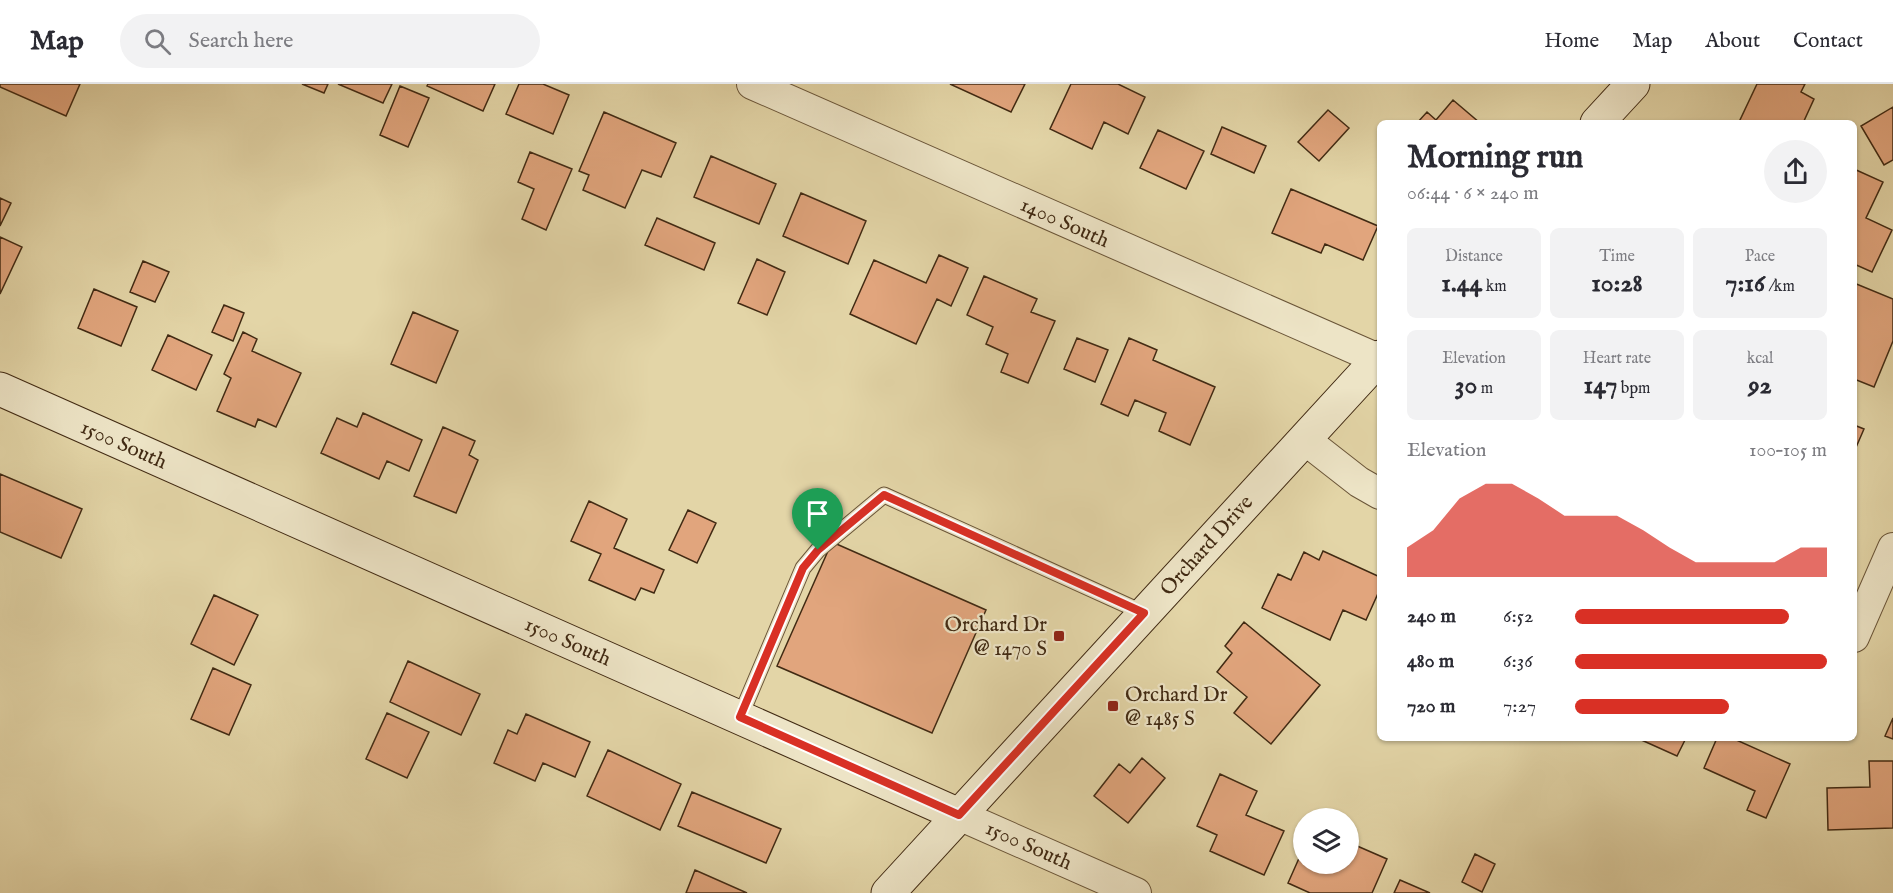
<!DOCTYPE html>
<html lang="en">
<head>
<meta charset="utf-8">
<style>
	body { margin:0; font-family:"IM FELL English",serif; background:#f2f2f3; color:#2b2b33; height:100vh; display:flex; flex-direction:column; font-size:22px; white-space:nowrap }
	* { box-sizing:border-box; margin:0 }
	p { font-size:20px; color:#7c7c81 }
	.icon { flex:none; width:33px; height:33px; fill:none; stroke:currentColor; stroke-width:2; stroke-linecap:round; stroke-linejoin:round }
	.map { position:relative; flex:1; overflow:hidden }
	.panel { position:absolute; left:1377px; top:36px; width:480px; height:621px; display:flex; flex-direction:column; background:#fff; border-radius:9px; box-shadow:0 2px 4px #0004 }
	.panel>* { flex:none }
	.tools { position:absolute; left:1293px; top:724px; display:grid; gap:12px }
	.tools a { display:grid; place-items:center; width:66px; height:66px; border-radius:50%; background:#fff; box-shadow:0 2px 4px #0004; font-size:30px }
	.pin { position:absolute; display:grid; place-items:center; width:51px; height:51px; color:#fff; margin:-62px -26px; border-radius:50% 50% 50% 0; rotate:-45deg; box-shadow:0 0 6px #0007 }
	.pin .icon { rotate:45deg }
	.round { display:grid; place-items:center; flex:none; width:63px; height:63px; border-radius:32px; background:#f2f2f3 }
	.overview { display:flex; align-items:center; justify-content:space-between; height:102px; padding:0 30px }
	h1 { font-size:33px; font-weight:700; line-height:45px }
	.stats { display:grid; grid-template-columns:repeat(3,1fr); gap:9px; height:102px; padding:6px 30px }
	.stats div { display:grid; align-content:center; border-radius:9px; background:#f2f2f3; text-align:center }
	.stats b { font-size:26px; font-weight:700 }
	.stats small { font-size:16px; font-weight:400 }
	.stats p { font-size:16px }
	.chart { height:168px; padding:12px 30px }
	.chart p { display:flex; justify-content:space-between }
	.chart svg { width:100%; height:108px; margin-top:6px; fill:#d93025; opacity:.7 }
	ul { padding:0 30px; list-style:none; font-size:20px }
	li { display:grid; grid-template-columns:96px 72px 1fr; align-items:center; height:45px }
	li i { height:15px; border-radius:8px; background:#d93025 }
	header { display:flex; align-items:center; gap:36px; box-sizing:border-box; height:84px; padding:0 30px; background:#fff; border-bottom:2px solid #e1e1e2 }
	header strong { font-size:28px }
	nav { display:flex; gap:33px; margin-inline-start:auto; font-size:21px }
	.search { width:420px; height:54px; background:#f2f2f3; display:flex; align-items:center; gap:15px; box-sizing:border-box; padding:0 21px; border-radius:33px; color:#7c7c81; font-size:22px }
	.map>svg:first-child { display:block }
</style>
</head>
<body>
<header>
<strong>Map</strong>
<div class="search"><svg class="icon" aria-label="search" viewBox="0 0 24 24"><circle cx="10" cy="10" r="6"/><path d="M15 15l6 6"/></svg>Search here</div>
<nav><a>Home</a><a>Map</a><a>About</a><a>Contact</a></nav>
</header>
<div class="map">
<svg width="1893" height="809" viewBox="0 0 1893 809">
	<rect width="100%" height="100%" fill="#e3d5a7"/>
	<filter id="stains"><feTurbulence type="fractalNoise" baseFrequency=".00333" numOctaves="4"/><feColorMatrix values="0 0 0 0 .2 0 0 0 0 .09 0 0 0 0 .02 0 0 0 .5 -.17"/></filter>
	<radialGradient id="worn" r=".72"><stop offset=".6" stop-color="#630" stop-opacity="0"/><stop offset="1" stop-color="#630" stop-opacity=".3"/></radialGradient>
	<!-- building -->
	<path fill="#e1a57d" stroke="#412a13" stroke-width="1.5" d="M0,0H80L66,32L0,3Z
		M302,0H328L324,9Z
		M338,0H392L383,19Z
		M428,0H495L483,27L427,2Z
		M519,0H543L569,11L553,50L506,30Z
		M950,0H1025L1011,28Z
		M1071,0H1118L1145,13L1128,50L1104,38L1092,65L1050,45Z
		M1757,0H1805L1801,8L1814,15L1803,39H1746L1740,36Z
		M400,2L429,14L408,63L380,51Z
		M1453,16L1480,39H1417L1427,28L1436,36Z
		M1893,23V76L1884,81L1861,42Z
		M1328,26L1349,44L1319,77L1298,58Z
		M604,28L676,59L661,93L642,86L625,124L583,106L589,91L579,87Z
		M1222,43L1266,62L1254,89L1211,70Z
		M1158,46L1204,67L1186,105L1140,84Z
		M530,68L572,85L546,146L522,135L534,105L518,98Z
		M711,72L776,100L759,140L694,113Z
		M1854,85L1883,98L1866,134L1892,146L1872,188L1854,180Z
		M1291,105L1378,142L1363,176L1325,160L1321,169L1272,149Z
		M801,109L866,137L848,180L783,152Z
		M0,114L11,119L0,142Z
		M657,134L715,159L704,186L645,161Z
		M0,153L22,163L0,210Z
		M939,171L968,184L951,222L937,215L916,260L850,230L874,176L926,199Z
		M757,175L785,188L767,231L738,219Z
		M143,177L169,188L155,218L130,208Z
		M984,192L1037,215L1031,228L1055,237L1028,299L1001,288L1008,270L986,260L993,243L967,231Z
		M1854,199L1893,215V257L1874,303L1854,295Z
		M94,205L137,223L121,262L78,244Z
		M224,221L244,229L233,257L212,248Z
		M413,228L458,247L436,299L391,280Z
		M243,248L257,255L252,267L301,289L276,343L258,335L255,343L217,327L231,294L224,290Z
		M168,251L212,271L196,306L152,286Z
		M1077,254L1108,266L1095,298L1064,285Z
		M1129,254L1157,266L1153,276L1215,303L1190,361L1159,347L1166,329L1135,316L1128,332L1101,320Z
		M363,329L422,356L409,387L387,377L379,395L321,369L337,334L357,343Z
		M1854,341L1864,345L1854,368Z
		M443,343L475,357L469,371L478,376L456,429L414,412Z
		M0,390L82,425L61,474L0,448Z
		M589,417L627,435L614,464L664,486L654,509L641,504L635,516L589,496L601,470L571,457Z
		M688,426L716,439L697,479L669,466Z
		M832,458L986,526L932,649L777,582Z
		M1323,467L1380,493V505L1366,536L1343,526L1330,556L1262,524L1278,490L1291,496L1304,468L1319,476Z
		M214,511L258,531L234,581L191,560Z
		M1244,538L1320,601L1271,660L1234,629L1247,613L1217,588L1232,569L1225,562Z
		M408,577L480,610L461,651L390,618Z
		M213,584L251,601L229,651L191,635Z
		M387,629L429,648L407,694L366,675Z
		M526,630L590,658L575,693L543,679L535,697L494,679L508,646L517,650Z
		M1893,634V655L1885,652Z
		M1637,654H1686L1677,672Z
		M1717,654H1732L1790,680L1766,734L1747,726L1755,707L1704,684Z
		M608,666L681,700L660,746L587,712Z
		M1142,674L1165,694L1128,739L1094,712L1119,680L1130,689Z
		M1869,677H1893V744L1828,746L1827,704L1870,703Z
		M1220,690L1257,707L1246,731L1284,747L1264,791L1210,767L1217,751L1197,742Z
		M692,708L781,745L766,779L678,742Z
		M1348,758L1387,775L1372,809H1310L1288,799L1304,763V780H1348Z
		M1475,770L1495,780L1482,808L1462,798Z
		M695,786L747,809H686Z
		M1400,796L1430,809H1394Z"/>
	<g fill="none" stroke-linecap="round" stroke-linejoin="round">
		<defs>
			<path id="lane" d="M740,633L803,484L818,466L884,411L1144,529"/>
			<path id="street" d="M752,0L1378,275
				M1304,355L1359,398L1380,410
				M1854,553L1893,464
				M959,731L1136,809"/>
			<path id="secondary" d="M1597,39L1633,0
				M0,305L959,731
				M888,809L1380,273"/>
		</defs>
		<!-- lane casing -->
		<use href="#lane" stroke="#6a5538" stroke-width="17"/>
		<!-- street casing -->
		<use href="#street" stroke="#6a5538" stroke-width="32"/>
		<!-- secondary casing -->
		<use href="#secondary" stroke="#412a13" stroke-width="35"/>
		<!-- lane -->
		<use href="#lane" stroke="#ede4c6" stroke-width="15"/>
		<!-- street -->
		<use href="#street" stroke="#ede4c6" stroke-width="30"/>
		<!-- secondary -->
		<use href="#secondary" stroke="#ede4c6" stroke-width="33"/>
	</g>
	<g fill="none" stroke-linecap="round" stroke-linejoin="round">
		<defs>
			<path id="route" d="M884,411L1144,529L959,731L740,633L803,484L818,466Z"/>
		</defs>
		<!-- route casing -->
		<use href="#route" stroke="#fff" stroke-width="12"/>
		<!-- route -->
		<use href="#route" stroke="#d93025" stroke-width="8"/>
	</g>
	<!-- markers -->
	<g fill="#8f2418" stroke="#ede4c6" stroke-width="2">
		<rect x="1053" y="546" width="12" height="12" rx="3"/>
		<rect x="1107" y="616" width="12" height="12" rx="3"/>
	</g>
	<g text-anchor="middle" stroke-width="4.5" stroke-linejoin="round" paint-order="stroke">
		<!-- street labels -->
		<g font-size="21" fill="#412a13" stroke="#ede4c6">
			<text transform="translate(1065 138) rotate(24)" y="7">1400 South</text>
			<text transform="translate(124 360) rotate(24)" y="7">1500 South</text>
			<text transform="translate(1206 461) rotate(-48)" y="7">Orchard Drive</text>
			<text transform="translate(568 557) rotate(24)" y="7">1500 South</text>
			<text transform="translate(1029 761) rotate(24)" y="7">1500 South</text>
		</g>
		<!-- poi labels -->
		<g font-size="21" fill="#412a13" stroke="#ede4c6" text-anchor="end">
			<text x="1047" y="547">Orchard Dr<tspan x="1047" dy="24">@ 1470 S</tspan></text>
			<text x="1125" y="617" text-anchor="start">Orchard Dr<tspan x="1125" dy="24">@ 1485 S</tspan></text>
		</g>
	</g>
	<rect width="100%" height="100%" filter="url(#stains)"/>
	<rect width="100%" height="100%" fill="url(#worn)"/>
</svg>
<div class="tools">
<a><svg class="icon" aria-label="layers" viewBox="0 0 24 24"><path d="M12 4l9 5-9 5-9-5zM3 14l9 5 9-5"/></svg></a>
</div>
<div class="pin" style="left:818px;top:466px;background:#1e9e55"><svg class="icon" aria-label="arrive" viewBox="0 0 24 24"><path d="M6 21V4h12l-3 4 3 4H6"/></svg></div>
<section class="panel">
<div class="overview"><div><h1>Morning run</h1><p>06:44 · 6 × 240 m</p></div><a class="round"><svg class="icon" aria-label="share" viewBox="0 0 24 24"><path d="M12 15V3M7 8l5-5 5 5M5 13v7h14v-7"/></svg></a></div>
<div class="stats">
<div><p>Distance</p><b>1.44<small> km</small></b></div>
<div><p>Time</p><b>10:28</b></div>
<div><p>Pace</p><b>7:16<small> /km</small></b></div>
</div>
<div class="stats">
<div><p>Elevation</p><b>30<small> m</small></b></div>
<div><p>Heart rate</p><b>147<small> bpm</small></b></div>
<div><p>kcal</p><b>92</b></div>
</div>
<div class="chart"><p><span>Elevation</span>100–105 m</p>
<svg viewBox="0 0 160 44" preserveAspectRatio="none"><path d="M0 44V32L10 25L20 12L30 6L40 6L50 12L60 19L70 19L80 19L90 25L100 32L110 38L120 38L130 38L140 38L150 32L160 32V44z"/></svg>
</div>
<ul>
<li><b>240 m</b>6:52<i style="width:85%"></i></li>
<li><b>480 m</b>6:36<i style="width:100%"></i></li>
<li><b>720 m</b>7:27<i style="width:61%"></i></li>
</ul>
</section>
</div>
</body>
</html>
